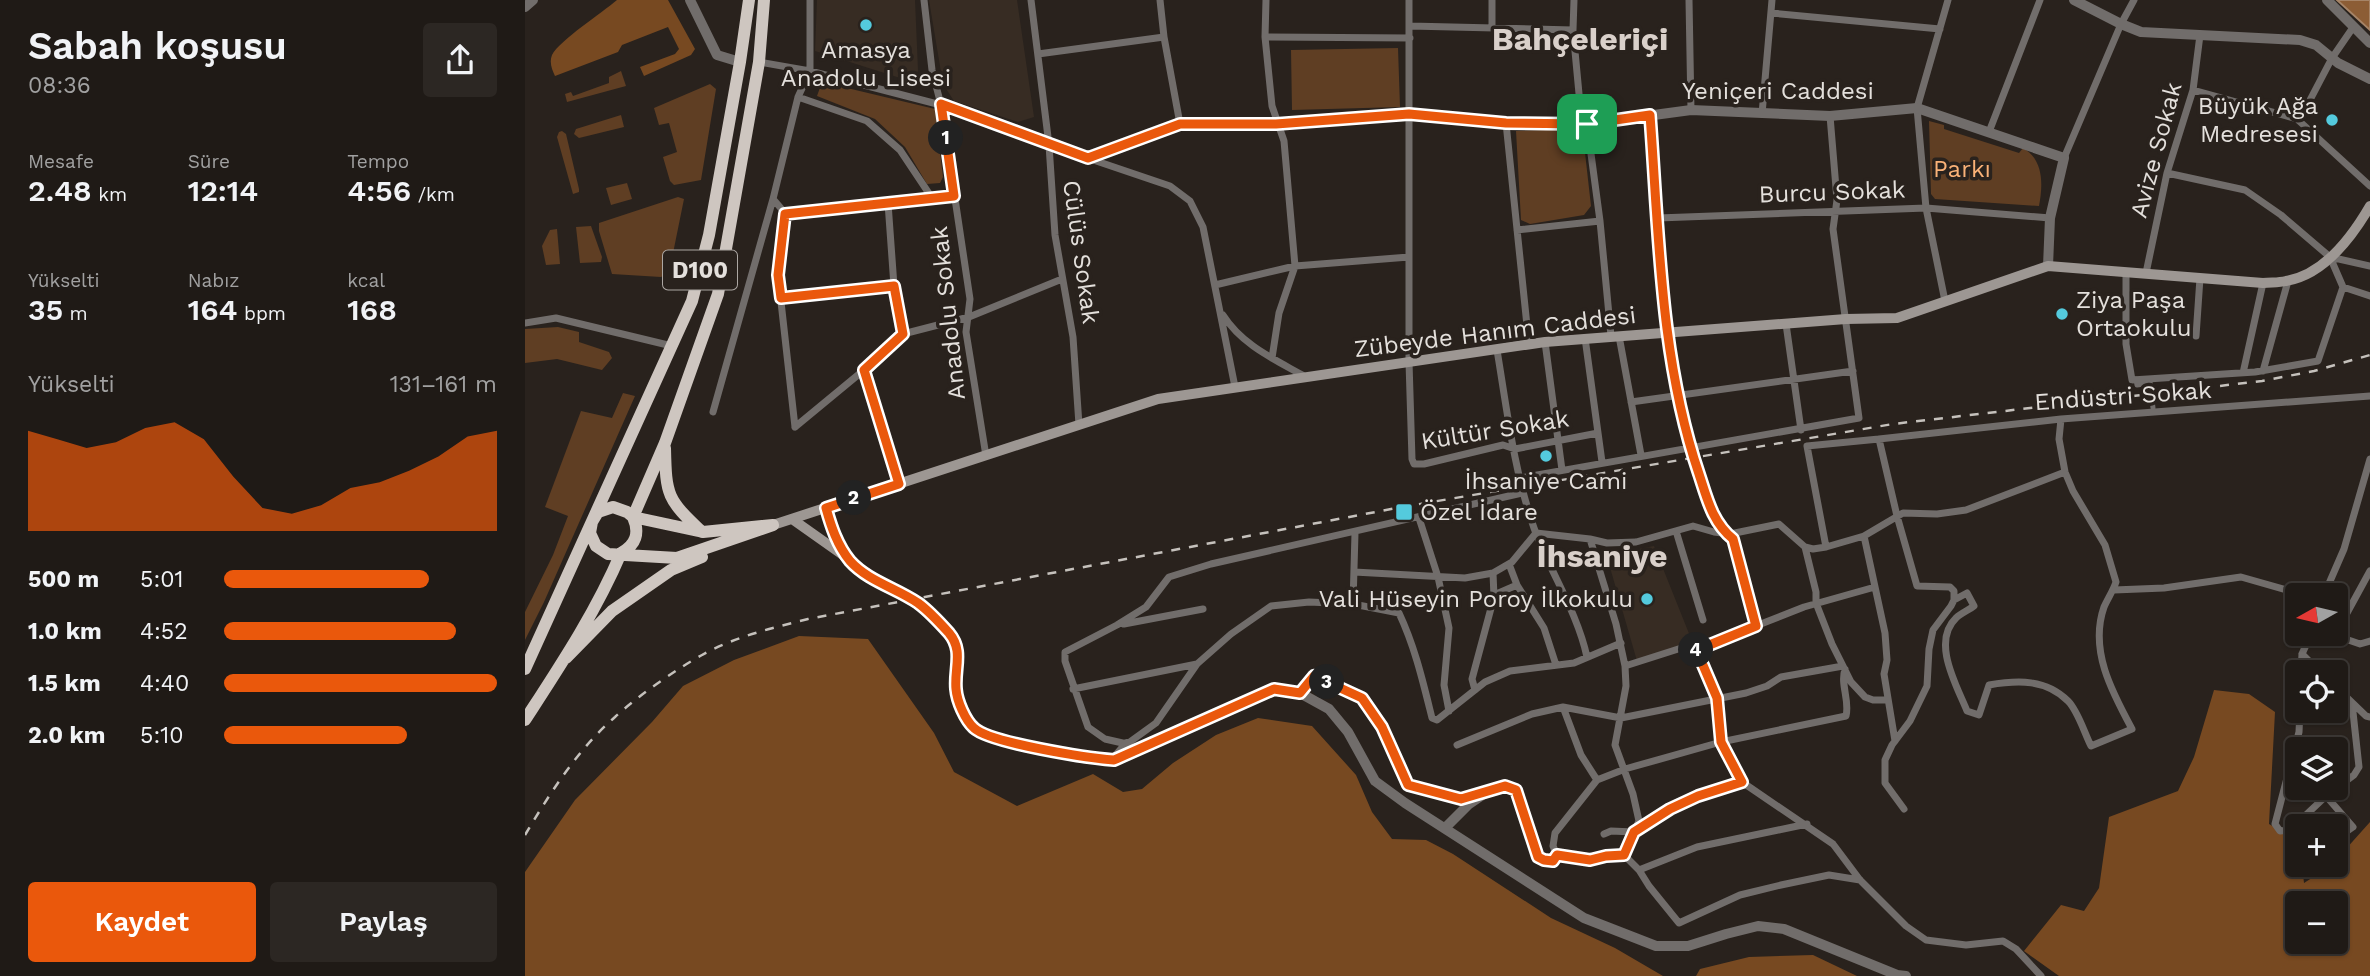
<!DOCTYPE html>
<html lang="tr">
<head>
<meta charset="utf-8">
<style>
	body { margin:0; font-family:"Work Sans",sans-serif; background:#2c2723; color:#f1f3f6; height:100vh; display:flex; flex-direction:column; font-size:26px; white-space:nowrap }
	* { box-sizing:border-box; margin:0 }
	p { font-size:23px; color:#a1a1a1 }
	.icon { flex:none; width:38px; height:38px; fill:none; stroke:currentColor; stroke-width:2; stroke-linecap:round; stroke-linejoin:round }
	.map { position:relative; flex:1; overflow:hidden }
	.side { display:flex; flex-direction:column; background:#1f1a16; width:525px }
	.side>* { flex:none }
	.needle { width:46px; rotate:262deg }
	.fabs { position:absolute; left:1760px; top:583px; display:grid; gap:14px }
	.fabs a { display:grid; place-items:center; width:63px; height:63px; border-radius:7px; background:#1f1a16; box-shadow:0 2px 5px #0004,0 0 0 2px #3c3835; font-size:35px }
	.pin { position:absolute; display:grid; place-items:center; width:60px; height:60px; color:#fff; margin:-30px; border-radius:14px; box-shadow:0 4px 10px #0006 }
	.km { position:absolute; width:35px; height:35px; margin:-18px; border-radius:50%; background:#222; color:#fff; font-size:19px; line-height:35px; text-align:center }
	.round { display:grid; place-items:center; flex:none; width:74px; height:74px; border-radius:7px; background:#2c2723 }
	.headline { display:flex; align-items:center; justify-content:space-between; height:119px; padding:0 28px }
	h1 { font-size:38px; font-weight:600; line-height:52px }
	.metrics { display:grid; grid-template-columns:repeat(3,1fr); gap:10px; height:119px; padding:7px 28px }
	.metrics div { display:grid; align-content:center }
	.metrics b { font-size:30px; font-weight:600 }
	.metrics small { font-size:19px; font-weight:400 }
	.metrics p { font-size:19px }
	.chart { height:196px; padding:14px 28px }
	.chart p { display:flex; justify-content:space-between }
	.chart svg { width:100%; height:126px; margin-top:7px; fill:#ea580c; opacity:.7 }
	.button { display:flex; gap:14px; margin-top:auto; padding:14px 28px }
	.button a { flex:1; height:80px; border-radius:7px; background:#ea580c; color:#fff; font-size:28px; font-weight:600; line-height:80px; text-align:center }
	.button a+a { background:#2c2723; color:#f1f3f6 }
	ul { padding:0 28px; list-style:none; font-size:23px }
	li { display:grid; grid-template-columns:112px 84px 1fr; align-items:center; height:52px }
	li i { height:18px; border-radius:9px; background:#ea580c }
	main { display:flex; flex:1; min-height:0 }
	.map>svg:first-child { display:block }
</style>
</head>
<body>
<main>
<section class="side">
<div class="headline"><div><h1>Sabah koşusu</h1><p>08:36</p></div><a class="round"><svg class="icon" aria-label="share" viewBox="0 0 24 24"><path d="M12 15V3M7 8l5-5 5 5M5 13v7h14v-7"/></svg></a></div>
<div class="metrics">
<div><p>Mesafe</p><b>2.48<small> km</small></b></div>
<div><p>Süre</p><b>12:14</b></div>
<div><p>Tempo</p><b>4:56<small> /km</small></b></div>
</div>
<div class="metrics">
<div><p>Yükselti</p><b>35<small> m</small></b></div>
<div><p>Nabız</p><b>164<small> bpm</small></b></div>
<div><p>kcal</p><b>168</b></div>
</div>
<div class="chart"><p><span>Yükselti</span>131–161 m</p>
<svg viewBox="0 0 160 44" preserveAspectRatio="none"><path d="M0 44V9L10 12L20 15L30 13L40 8L50 6L60 12L70 25L80 36L90 38L100 35L110 29L120 27L130 23L140 18L150 11L160 9V44z"/></svg>
</div>
<ul>
<li><b>500 m</b>5:01<i style="width:75%"></i></li>
<li><b>1.0 km</b>4:52<i style="width:85%"></i></li>
<li><b>1.5 km</b>4:40<i style="width:100%"></i></li>
<li><b>2.0 km</b>5:10<i style="width:67%"></i></li>
</ul>
<div class="button"><a>Kaydet</a><a>Paylaş</a></div>
</section>
<div class="map">
<svg width="1845" height="976" viewBox="0 0 1845 976">
	<rect width="100%" height="100%" fill="#29221d"/>
	<!-- built -->
	<path fill="#372c23" d="M292,0H390L393,70L391,83L290,51Z
		M404,0H492L509,117L493,122L429,101L418,84Z
		M1129,546L1167,641L1112,661L1084,564L1092,553Z"/>
	<!-- green -->
	<path fill="#5f3e23" d="M873,48L875,107L767,110L766,50Z
		M96,71L101,86L42,102L40,94L46,92L48,96L84,83V77Z
		M297,82L410,109L418,177L415,183L402,184L380,147L350,119L292,96Z
		M185,84L191,89L176,180L149,185L145,181L138,157L152,152L144,123L134,125L129,108Z
		M96,115L99,127L54,138L49,134L51,129Z
		M1404,121L1419,125V129L1494,153L1498,148C1519,160 1518,185 1514,206L1410,199L1406,194Z
		M1050,129L1058,135L1066,206L1059,215L1005,224L996,220L991,131Z
		M37,131L41,134L54,189V192L48,194L32,137L34,132Z
		M102,183L107,199L86,205L81,188Z
		M153,197L159,199L144,273L136,277L87,274L74,231V223Z
		M66,226L77,257L76,262L55,263L51,227Z
		M32,229L35,264L21,265L17,246L25,230Z
		M33,327L54,332V342L84,352L87,358L77,370L32,359L0,363V329Z
		M98,393L110,396L19,602L0,640V612L28,555L43,516L20,507L56,411L87,418Z"/>
	<!-- forest -->
	<path fill="#774921" fill-rule="evenodd" d="M92,0H143L170,49L166,55L119,76L115,67L150,54L154,49L143,27L97,45L93,52L30,76C27,70 24,62 27,55C35,40 77,13 92,0Z
		M274,636L343,639L409,733L429,772L492,806L568,774L598,792L617,789L648,763L691,735L733,718L787,726L831,775L847,812L867,839L901,840L928,854L1026,918L1090,948L1138,976H0V872L50,800L127,722L158,686L209,660Z
		M1689,690L1724,694L1750,712L1744,824L1773,841V864L1777,865L1779,883L1807,865L1811,864V860L1845,822V976H1534L1499,951L1536,905L1559,911L1574,888L1584,817L1653,791L1669,757ZM1773,903H1811V942H1773Z
		M1288,955L1332,976H1171L1175,969L1224,957Z"/>
	<!-- water -->
	<path fill="#8c5d35" stroke="#a68467" stroke-width="2" d="M1812,0H1845V30Z"/>
	<g fill="none" stroke-linecap="round" stroke-linejoin="round">
		<!-- pedestrian -->
		<path stroke="#716d6b" stroke-width="5" d="M1611,379L1612,385L1625,383"/>
		<!-- minor -->
		<path stroke="#716d6b" stroke-width="7" d="M399,0L407,70L416,105L445,299L441,332L461,456
			M506,0L524,145L530,235L548,337L554,425
			M635,0L639,37L655,124
			M741,0L740,37L747,106L759,141L770,266L754,313L747,358
			M884,0V362L887,459L889,464H899L978,445L990,449L1073,433
			M1049,0L1048,30L1056,115L1062,124L1075,221L1086,336
			M1164,0L1166,110
			M1246,13L1415,29
			M885,26L1048,30
			M967,27V0
			M740,37L885,38
			M513,54L639,37
			M234,62L285,71L416,105L524,145L645,186L665,201L678,227L710,387
			M1668,90L1772,119L1845,186
			M273,97L342,121L375,150L407,198
			M1237,114L1247,0
			M1125,115C1134,235 1135,359 1174,474C1182,498 1187,522 1207,539L1231,626
			M1774,121L1807,58L1829,26
			M981,123L1004,345
			M1464,132L1515,0
			M1539,158L1596,24L1609,0
			M1642,173L1720,190L1756,215L1805,257L1818,287L1845,296
			M363,203L369,286L378,334
			M260,213L429,196
			M1133,218L1401,208L1525,218
			M992,230L1075,221
			M1805,257L1845,266
			M1601,272V344L1607,380L1730,372L1793,361L1818,287
			M1621,273L1642,173L1668,90L1675,35
			M690,285L770,266L884,257
			M256,298L369,286
			M1420,301L1401,208L1392,108L1423,0
			M698,315C717,345 749,359 779,376
			M0,323L31,318L147,346
			M1261,324L1276,430
			M1094,336L1116,455
			M1671,336L1675,278
			M1060,338L1077,462
			M1020,342L1037,470
			M972,350C982,410 989,471 1009,528C1025,572 1052,611 1062,657
			M339,370L374,484
			M1738,371L1763,281
			M1718,373L1738,283
			M1106,402L1328,371
			M188,412L248,199
			M270,427L253,275L260,213L248,199L273,97L285,71V0
			M270,427L339,370L378,334L444,317L537,279
			M1354,439L1536,419L1845,396
			M995,478L1334,418L1308,229L1312,200L1305,116
			M894,518L913,577L924,628L919,685L924,711
			M1151,531L1178,620
			M1011,533L1065,539L1082,543L1111,542L1168,526L1189,532L1205,534L1254,524L1280,547L1288,549L1301,547L1339,536L1378,513L1412,514L1441,510L1540,472
			M1339,536L1360,633L1362,660L1359,674L1370,741
			M1065,539L1091,624L1100,666L1101,686L1090,745L1108,794L1114,821L1099,855
			M1280,547L1291,592V603L1307,644L1326,682L1340,697L1348,700H1362
			M1301,547L1282,446L1354,439L1372,516L1392,586L1425,587L1429,591V600L1426,606L1408,630L1404,649L1402,686L1385,721L1367,745L1360,760V783L1379,809
			M984,564L992,585L1019,628L1031,665
			M829,572L940,578L968,573
			M1589,590L1639,588L1716,577L1779,595
			M969,595L992,585
			M1799,595L1819,549L1845,459
			M1429,600L1442,593L1449,606C1444,610 1436,613 1431,618C1406,642 1432,686 1442,711L1454,715L1464,685C1493,680 1521,679 1543,701C1553,711 1559,732 1566,746L1607,729C1587,692 1564,650 1579,607C1583,598 1588,591 1591,582L1580,545L1548,491L1540,472L1534,439L1536,419
			M828,604L830,533
			M1811,607L1822,613L1845,571
			M599,624L678,609
			M1806,634L1835,644L1845,641
			M1169,644L1192,698L1196,742L1217,782L1308,844L1335,880L1381,926L1401,940L1441,945L1478,941L1491,949L1516,976
			M1777,654L1795,672
			M672,664L631,723L602,744L580,739L563,727L540,661V652L592,625L621,607L644,577L686,564L997,493
			M1100,666L1169,644L1177,647L1279,607L1350,587
			M1776,672L1777,654L1786,634
			M1811,687L1841,716L1845,717
			M548,689L672,664L706,634L746,606L784,602L828,604L874,613C890,647 898,682 907,718L912,720L960,682L985,671L1049,663L1096,643
			M950,690L947,679L969,597L968,573L987,562L1011,533
			M775,693L789,676L837,698L857,727L883,785L936,799L980,786L991,790L1013,857L1019,861H1028L1032,855L1065,860L1081,856L1099,855L1114,870L1172,847L1282,824
			M1038,707L1056,755L1072,780
			M1775,710L1774,732L1750,824L1755,831L1765,830L1801,796L1829,775L1834,767L1827,703
			M932,745L1007,714L1038,707L1096,718L1221,693L1242,686L1256,677L1318,666
			M1801,796L1828,827L1811,839
			M1079,834L1086,831L1109,832L1145,809L1173,796L1217,782
			M1032,855L1028,846L1030,833L1072,780L1100,769L1196,742L1321,716C1325,700 1315,685 1320,669
			M1114,870L1124,886L1154,923L1215,895L1256,885L1304,875L1335,880"/>
		<!-- tertiary -->
		<path stroke="#716d6b" stroke-width="10" d="M165,0L192,55L215,62
			M1549,0L1596,24L1616,32L1775,40L1791,45L1813,63L1845,79
			M1802,0L1845,43
			M0,7L8,0
			M563,158L655,124H751L884,114L981,123L1062,124L1166,110L1305,116L1392,108L1539,158L1525,218L1523,266
			M325,560C345,579 370,588 393,603C403,611 415,623 423,633C440,653 429,667 431,689C432,701 440,720 449,728C467,745 562,758 589,760L749,689L775,693L804,709L823,732L850,781L880,803L1059,918L1131,946H1163L1201,934L1233,926L1259,929L1372,975L1381,976
			M591,757L602,744
			M920,828L944,804L966,789"/>
		<!-- secondary -->
		<path stroke="#9d9793" stroke-width="10" d="M301,507L308,533L322,555
			M267,519L325,560
			M248,525L633,399L1020,342L1321,319L1372,318L1523,266L1738,283C1746,282 1753,283 1761,281C1798,275 1827,237 1845,206"/>
		<!-- trunk -->
		<path stroke="#cec6c0" stroke-width="12" d="M140,448C141,496 142,499 177,532
			M88,507L102,512L108,517L178,532L248,525L152,558L83,554L71,546L65,533L67,522L73,512Z
			M108,517L140,443L193,294L234,62L239,0
			M96,553C111,545 115,533 108,517
			M41,658L87,611L146,570L177,557
			M0,669L167,301L184,235L215,62L224,0
			M0,720C35,666 71,612 96,553"/>
		<!-- rail -->
		<path stroke="#c5c1bc" stroke-width="2.5" stroke-dasharray="9 9" stroke-linecap="butt" d="M0,835C25,793 53,749 90,717C113,696 150,670 177,655C209,637 247,628 283,619L877,507L1368,424L1737,381L1789,371L1845,355"/>
		<!-- pedestrian-bridge -->
		<path stroke="#716d6b" stroke-width="5" d="M1625,383L1628,408"/>
	</g>
	<g fill="none" stroke-linecap="round" stroke-linejoin="round">
		<defs>
			<path id="route" d="M416,104L563,158L655,124H751L884,114L981,123L1062,124L1125,115C1134,235 1135,359 1174,474C1182,498 1187,522 1208,539L1231,626L1177,648L1169,644L1192,698L1196,742L1217,782L1173,796L1145,809L1109,832L1099,855L1081,856L1065,860L1032,855L1028,861L1019,860L1013,857L991,790L980,786L936,799L883,785L857,727L837,698L789,676L775,693L749,689L589,760C563,758 465,743 449,728C440,720 432,701 431,689C429,668 439,651 424,633C415,623 404,611 393,603C371,588 343,581 325,561C312,545 306,526 301,508L374,484L339,370L378,334L369,286L256,298L253,275L260,214L429,196Z"/>
		</defs>
		<!-- route casing -->
		<use href="#route" stroke="#fff" stroke-width="14"/>
		<!-- route -->
		<use href="#route" stroke="#ea580c" stroke-width="9"/>
	</g>
	<!-- markers -->
	<g fill="#54cadd" stroke="#29221d" stroke-width="2.5">
		<circle cx="341" cy="25" r="7"/>
		<circle cx="1807" cy="120" r="7"/>
		<circle cx="1537" cy="314" r="7"/>
		<circle cx="1021" cy="456" r="7"/>
		<rect x="870" y="503" width="18" height="18" rx="3.5"/>
		<circle cx="1122" cy="599" r="7"/>
	</g>
	<g text-anchor="middle" stroke-width="7" stroke-linejoin="round" paint-order="stroke">
		<!-- shield labels -->
		<rect fill="#29221d" stroke="#aca7a3" stroke-width="2" x="138" y="250.5" width="74" height="39" rx="5"/>
		<g font-size="23" font-weight="bold" fill="#e4e0dc">
			<text x="175" y="278">D100</text>
		</g>
		<!-- poi labels -->
		<g font-size="24" fill="#e4e0dc" stroke="#29221d">
			<text x="341" y="58">Amasya<tspan x="341" dy="28">Anadolu Lisesi</tspan></text>
			<text x="1793" y="114" text-anchor="end">Büyük Ağa<tspan x="1793" dy="28">Medresesi</tspan></text>
			<text x="1551" y="308" text-anchor="start">Ziya Paşa<tspan x="1551" dy="28">Ortaokulu</tspan></text>
			<text x="1021" y="489">İhsaniye Cami</text>
			<text x="895" y="520" text-anchor="start">Özel İdare</text>
			<text x="1108" y="607" text-anchor="end">Vali Hüseyin Poroy İlkokulu</text>
		</g>
		<!-- street labels -->
		<g font-size="24" fill="#e4e0dc" stroke="#29221d">
			<text x="1253" y="99">Yeniçeri Caddesi</text>
			<text transform="translate(1631 150) rotate(-75)" y="8">Avize Sokak</text>
			<text transform="translate(1307 192) rotate(-2)" y="8">Burcu Sokak</text>
			<text transform="translate(556 252) rotate(82)" y="8">Cülüs Sokak</text>
			<text transform="translate(423 313) rotate(-96)" y="8">Anadolu Sokak</text>
			<text transform="translate(970 332) rotate(-7)" y="8">Zübeyde Hanım Caddesi</text>
			<text transform="translate(1598 396) rotate(-4)" y="8">Endüstri Sokak</text>
			<text transform="translate(970 430) rotate(-9)" y="8">Kültür Sokak</text>
		</g>
		<!-- park labels -->
		<g font-size="24" fill="#f9b177" stroke="#29221d">
			<text x="1437" y="177">Parkı</text>
		</g>
		<!-- district labels -->
		<g font-size="32" font-weight="bold" fill="#d9d0ca" stroke="#29221d">
			<text x="1055" y="50">Bahçeleriçi</text>
			<text x="1077" y="567">İhsaniye</text>
		</g>
	</g>
</svg>
<div class="fabs">
<a><svg class="needle" viewBox="-14 -14 28 28"><path d="M0-13l5 13h-10z" fill="#e53935"/><path d="M0 13l5-13h-10z" fill="#a1a1a1"/></svg></a>
<a><svg class="icon" aria-label="locate" viewBox="0 0 24 24"><circle cx="12" cy="12" r="6"/><path d="M12 2v4M12 18v4M2 12h4M18 12h4"/></svg></a>
<a><svg class="icon" aria-label="layers" viewBox="0 0 24 24"><path d="M12 4l9 5-9 5-9-5zM3 14l9 5 9-5"/></svg></a>
<a>+</a>
<a>−</a>
</div>
<div class="pin" style="left:1062px;top:124px;background:#1e9e55"><svg class="icon" aria-label="arrive" viewBox="0 0 24 24"><path d="M6 21V4h12l-3 4 3 4H6"/></svg></div>
<b class="km" style="left:421px;top:138px">1</b>
<b class="km" style="left:329px;top:498px">2</b>
<b class="km" style="left:802px;top:682px">3</b>
<b class="km" style="left:1171px;top:650px">4</b>
</div>
</main>
</body>
</html>
